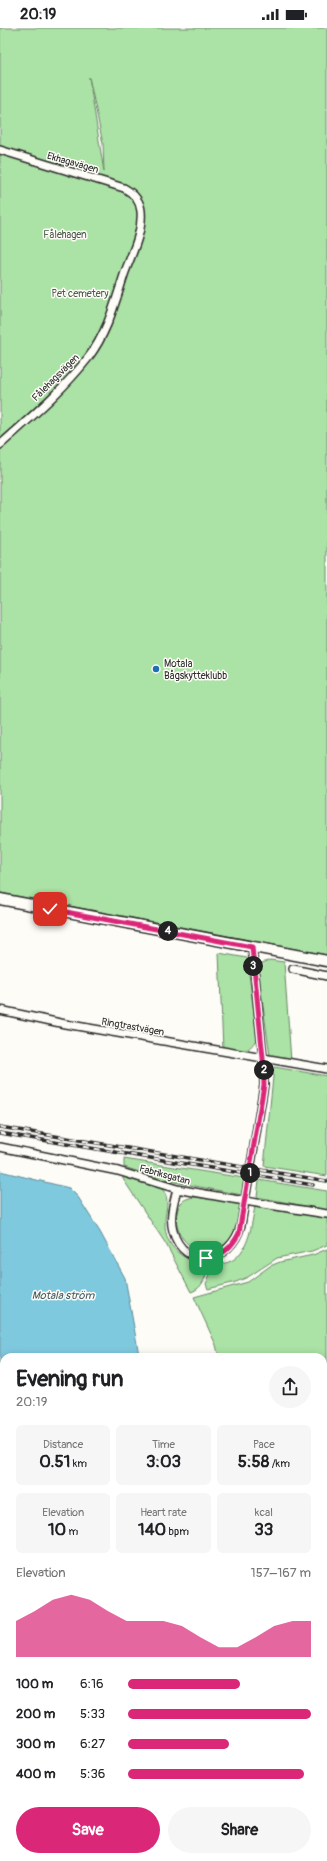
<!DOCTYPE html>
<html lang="en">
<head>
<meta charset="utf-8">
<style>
	body { margin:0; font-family:Pangolin,sans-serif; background:#f6f6f6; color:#202124; height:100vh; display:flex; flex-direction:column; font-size:15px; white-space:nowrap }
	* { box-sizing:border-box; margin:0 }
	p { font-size:13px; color:#757577 }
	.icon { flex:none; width:22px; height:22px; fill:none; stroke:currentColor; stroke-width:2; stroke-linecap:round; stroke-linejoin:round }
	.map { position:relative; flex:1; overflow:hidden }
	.panel { position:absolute; left:0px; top:1325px; width:327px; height:508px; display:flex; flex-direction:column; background:#fff; border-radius:12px 12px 0 0; box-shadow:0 2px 10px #0003 }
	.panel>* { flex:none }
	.pin { position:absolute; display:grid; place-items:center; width:34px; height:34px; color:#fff; margin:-17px; border-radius:8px; box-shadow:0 2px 6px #0006 }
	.km { position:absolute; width:20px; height:20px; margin:-10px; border-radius:50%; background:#222; color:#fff; font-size:11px; line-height:20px; text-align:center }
	.round { display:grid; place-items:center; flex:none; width:42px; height:42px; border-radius:21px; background:#f6f6f6 }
	.summary { display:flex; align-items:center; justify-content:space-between; height:68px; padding:0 16px }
	h1 { font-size:22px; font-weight:700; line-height:30px }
	.metrics { display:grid; grid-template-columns:repeat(3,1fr); gap:6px; height:68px; padding:4px 16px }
	.metrics div { display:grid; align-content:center; border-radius:6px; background:#f6f6f6; text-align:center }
	.metrics b { font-size:17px; font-weight:700 }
	.metrics small { font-size:11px; font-weight:400 }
	.metrics p { font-size:11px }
	.chart { height:112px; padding:8px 16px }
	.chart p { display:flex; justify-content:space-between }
	.chart svg { width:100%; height:72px; margin-top:4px; fill:#db2777; opacity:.7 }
	.primary-button { display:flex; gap:8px; margin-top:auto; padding:8px 16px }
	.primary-button a { flex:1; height:46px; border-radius:24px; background:#db2777; color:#fff; font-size:16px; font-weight:700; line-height:46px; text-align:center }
	.primary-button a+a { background:#f6f6f6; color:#202124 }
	ul { padding:0 16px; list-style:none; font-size:13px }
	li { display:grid; grid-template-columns:64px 48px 1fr; align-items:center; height:30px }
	li i { height:10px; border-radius:5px; background:#db2777 }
	.status { display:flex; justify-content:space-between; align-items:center; height:28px; padding:0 20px; background:#fff; direction:ltr }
	.status svg { height:11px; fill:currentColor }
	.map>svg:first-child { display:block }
</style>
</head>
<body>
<div class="status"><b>20:19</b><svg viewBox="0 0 49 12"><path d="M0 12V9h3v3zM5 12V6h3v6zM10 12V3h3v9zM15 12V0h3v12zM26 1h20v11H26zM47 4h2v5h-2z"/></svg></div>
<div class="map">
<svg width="327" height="1833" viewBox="0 0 327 1833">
	<rect width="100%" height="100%" fill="#fdfcf7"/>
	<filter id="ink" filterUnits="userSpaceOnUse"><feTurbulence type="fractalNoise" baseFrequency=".025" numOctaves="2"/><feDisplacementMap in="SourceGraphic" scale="8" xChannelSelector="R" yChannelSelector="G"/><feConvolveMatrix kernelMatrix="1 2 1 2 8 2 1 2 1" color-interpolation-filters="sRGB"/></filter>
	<g filter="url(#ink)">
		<!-- green -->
		<path fill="#abe2a5" stroke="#6b8668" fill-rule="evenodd" d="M0,0H327V927L0,865ZM89,49L103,116L104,144Z
			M219,925L247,930L257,1010C248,1027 240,1023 223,1021Z
			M270,932L284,934L291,1033L270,1028L258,942L262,935Z
			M274,1039L327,1048V1148L264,1138Z
			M124,1131L244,1150L242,1167L164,1152L124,1139Z
			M123,1149L162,1161C171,1171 165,1182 165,1194C164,1220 185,1234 209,1237C205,1248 204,1260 191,1264L166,1216L123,1151Z
			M259,1152L327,1163V1182L257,1169Z
			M196,1169L241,1176C239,1189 237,1201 230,1211C210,1240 171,1215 177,1185C179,1173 185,1170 196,1169Z
			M255,1179L327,1190V1217L312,1223L277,1230L248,1249L236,1254L208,1261L206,1256L213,1239C219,1236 226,1236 233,1232C250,1220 251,1197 255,1179Z
			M327,1221V1366L323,1372V1329H219L216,1317L194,1269L248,1254L270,1238L280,1234L313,1227Z
			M327,1398V1438H323V1402Z
			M327,1443V1520L323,1519V1444Z
			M0,1775L4,1776V1829H101L99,1833H0Z"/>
		<!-- water -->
		<path fill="#7fc9df" stroke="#5d8a97" d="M0,1143L69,1160L78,1169L100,1204L125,1250L139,1327V1329H4V1776L0,1775Z
			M323,1519L327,1520V1791H323Z"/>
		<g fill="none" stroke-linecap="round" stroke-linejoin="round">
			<defs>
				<path id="street" d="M0,122L124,160C133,165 140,172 141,183C143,204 132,225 125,244C115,274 108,304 88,330C63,362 30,390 0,417
					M293,941L327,948
					M0,982L65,996L327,1041
					M0,1119L118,1143L177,1161L233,1171
					M177,1161C174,1174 169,1189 173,1203C184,1243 231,1236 241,1197L264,1057L263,1030L252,919
					M263,1176L327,1186
					M114,1829L115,1833
					M131,1829L135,1833"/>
				<path id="secondary" d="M0,871L327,933"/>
				<path id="highway" d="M323,1384L327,1380
					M323,1396L327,1392
					M8,1833L9,1829
					M18,1833L19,1829"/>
			</defs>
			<!-- street casing -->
			<use href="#street" stroke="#2b2b2b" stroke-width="10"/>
			<!-- secondary casing -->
			<use href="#secondary" stroke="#2b2b2b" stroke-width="13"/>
			<!-- highway casing -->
			<use href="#highway" stroke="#2b2b2b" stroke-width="15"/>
			<!-- street -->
			<use href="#street" stroke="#fdfcf7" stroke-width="7"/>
			<!-- secondary -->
			<use href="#secondary" stroke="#fdfcf7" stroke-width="10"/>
			<!-- highway -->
			<use href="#highway" stroke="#fdfcf7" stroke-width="12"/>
			<defs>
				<path id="rail" d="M0,1099L327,1153
					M0,1105L313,1157"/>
			</defs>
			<!-- rail casing -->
			<use href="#rail" stroke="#2b2b2b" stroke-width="3.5"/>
			<!-- rail -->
			<use href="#rail" stroke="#fdfcf7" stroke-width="2" stroke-dasharray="6" stroke-linecap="butt"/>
			<defs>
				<path id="street-bridge" d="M233,1171L263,1176"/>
			</defs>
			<!-- street-bridge casing -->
			<use href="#street-bridge" stroke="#2b2b2b" stroke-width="10" stroke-linecap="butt"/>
			<!-- street-bridge -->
			<use href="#street-bridge" stroke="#fdfcf7" stroke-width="7"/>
		</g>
	</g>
	<g fill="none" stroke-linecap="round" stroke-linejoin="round" filter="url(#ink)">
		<defs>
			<path id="route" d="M50,881L252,919L263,1030L264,1057L239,1205C232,1219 223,1228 206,1230"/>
		</defs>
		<!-- route casing -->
		<use href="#route" stroke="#fff" stroke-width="8"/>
		<!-- route -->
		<use href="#route" stroke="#db2777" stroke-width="5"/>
	</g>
	<!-- markers -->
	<circle fill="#1f6fb2" stroke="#fdfcf7" stroke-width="1.5" cx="156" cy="641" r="4"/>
	<g text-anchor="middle" stroke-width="3" stroke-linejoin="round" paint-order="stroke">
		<!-- street labels -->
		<g font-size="10" fill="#2b2b2b" stroke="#fdfcf7">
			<text transform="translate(73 134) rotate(16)" y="4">Ekhagavägen</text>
			<text transform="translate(55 349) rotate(-45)" y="4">Fålehagsvägen</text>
			<text transform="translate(133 998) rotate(10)" y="4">Ringtrastvägen</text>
			<text transform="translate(165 1146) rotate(15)" y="4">Fabriksgatan</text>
		</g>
		<!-- park labels -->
		<g font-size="10" fill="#4b594a" stroke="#fdfcf7">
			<text x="65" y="210">Fålehagen</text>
			<text x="80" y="269">Pet cemetery</text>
		</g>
		<!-- poi labels -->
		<g font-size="10" fill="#2b2b2b" stroke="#fdfcf7" text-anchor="start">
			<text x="164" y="639">Motala<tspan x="164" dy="12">Bågskytteklubb</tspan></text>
		</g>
		<!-- water labels -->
		<g font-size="11" font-style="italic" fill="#445a61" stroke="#fdfcf7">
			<text x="63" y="1271">Motala ström</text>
		</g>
	</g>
</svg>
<div class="pin" style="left:206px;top:1230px;background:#1e9e55"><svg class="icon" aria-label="arrive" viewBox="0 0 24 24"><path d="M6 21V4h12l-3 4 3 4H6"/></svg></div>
<div class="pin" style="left:50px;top:881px;background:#d93025"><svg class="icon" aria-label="check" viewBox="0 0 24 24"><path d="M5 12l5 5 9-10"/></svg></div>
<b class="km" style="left:250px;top:1145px">1</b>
<b class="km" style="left:264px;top:1042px">2</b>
<b class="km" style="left:253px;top:938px">3</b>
<b class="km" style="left:168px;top:903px">4</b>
<section class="panel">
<div class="summary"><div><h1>Evening run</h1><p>20:19</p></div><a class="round"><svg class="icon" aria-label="share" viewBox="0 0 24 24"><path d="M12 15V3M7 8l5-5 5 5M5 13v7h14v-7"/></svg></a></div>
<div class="metrics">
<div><p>Distance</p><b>0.51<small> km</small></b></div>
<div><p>Time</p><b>3:03</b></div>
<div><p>Pace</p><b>5:58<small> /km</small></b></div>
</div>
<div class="metrics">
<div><p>Elevation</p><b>10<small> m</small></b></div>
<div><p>Heart rate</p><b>140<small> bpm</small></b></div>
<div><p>kcal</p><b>33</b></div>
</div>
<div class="chart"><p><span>Elevation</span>157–167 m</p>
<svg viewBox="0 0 160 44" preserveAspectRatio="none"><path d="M0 44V22L10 16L20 9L30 6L40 9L50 16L60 22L70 22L80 22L90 25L100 32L110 38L120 38L130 32L140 25L150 22L160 22V44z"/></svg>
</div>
<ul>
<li><b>100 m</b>6:16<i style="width:61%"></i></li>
<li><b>200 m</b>5:33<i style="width:100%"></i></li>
<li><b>300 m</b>6:27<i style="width:55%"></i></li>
<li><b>400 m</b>5:36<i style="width:96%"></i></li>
</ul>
<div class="primary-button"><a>Save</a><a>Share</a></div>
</section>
</div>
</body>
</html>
